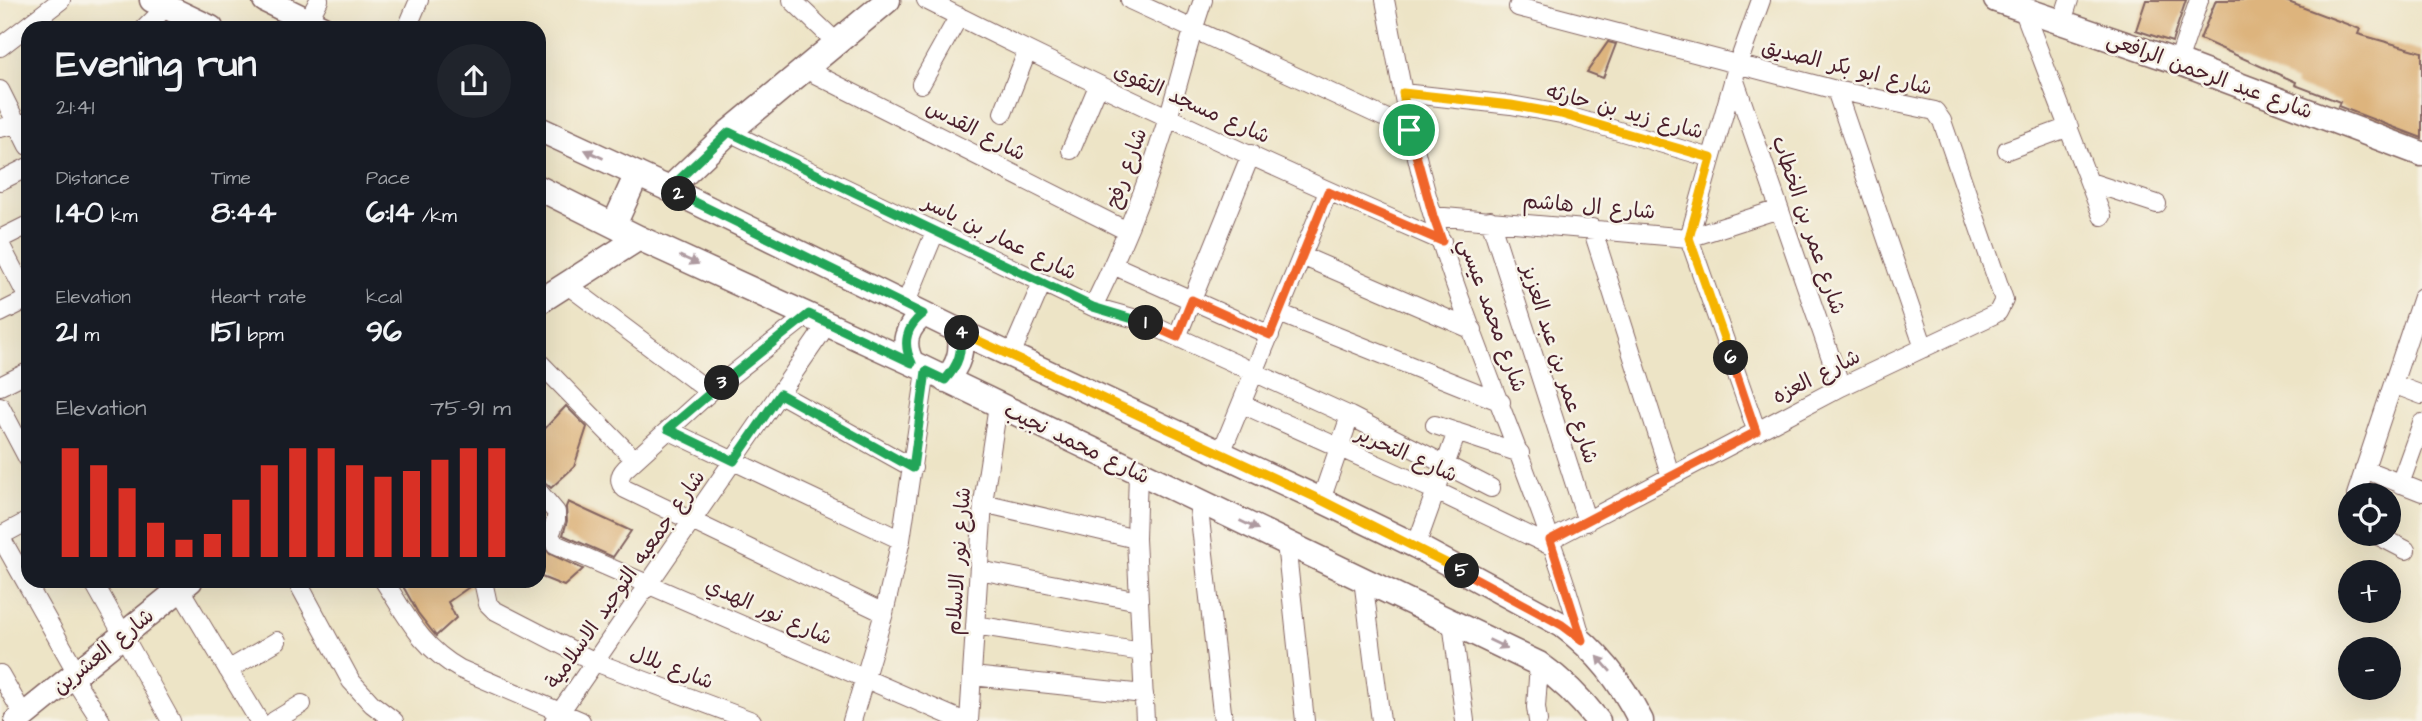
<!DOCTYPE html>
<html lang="en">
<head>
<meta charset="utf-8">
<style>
	body { margin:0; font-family:"Architects Daughter","Playpen Sans Arabic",sans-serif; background:#20242c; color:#f1f3f6; height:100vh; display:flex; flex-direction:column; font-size:26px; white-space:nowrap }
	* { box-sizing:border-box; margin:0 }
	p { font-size:23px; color:#9ea1a6 }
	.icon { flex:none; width:38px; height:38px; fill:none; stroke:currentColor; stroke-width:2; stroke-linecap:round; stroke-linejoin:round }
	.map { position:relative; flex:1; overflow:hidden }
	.details { position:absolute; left:21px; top:21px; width:525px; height:567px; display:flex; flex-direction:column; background:#171b24; border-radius:21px; box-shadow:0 7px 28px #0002 }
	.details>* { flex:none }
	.controls { position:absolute; left:2338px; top:483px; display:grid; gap:14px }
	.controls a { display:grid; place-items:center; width:63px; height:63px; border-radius:50%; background:#171b24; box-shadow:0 7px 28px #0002; font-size:35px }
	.pin { position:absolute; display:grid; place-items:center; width:60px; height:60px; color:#fff; margin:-30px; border:4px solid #fff; border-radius:50%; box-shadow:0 2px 7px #0007 }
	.km { position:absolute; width:35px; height:35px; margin:-18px; border-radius:50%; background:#222; color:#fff; font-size:19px; line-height:35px; text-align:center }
	.round { display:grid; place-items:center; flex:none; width:74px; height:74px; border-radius:37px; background:#20242c }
	.summary { display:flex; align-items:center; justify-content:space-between; height:119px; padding:0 35px }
	h1 { font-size:38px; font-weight:700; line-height:52px }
	.figures { display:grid; grid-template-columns:repeat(3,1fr); gap:10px; height:119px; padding:7px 35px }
	.figures div { display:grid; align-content:center }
	.figures b { font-size:30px; font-weight:700 }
	.figures small { font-size:19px; font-weight:400 }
	.figures p { font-size:19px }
	.chart { height:196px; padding:14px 35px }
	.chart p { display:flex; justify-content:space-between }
	.chart svg { width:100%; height:126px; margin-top:7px; stroke:#d93025; stroke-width:6 }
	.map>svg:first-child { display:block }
</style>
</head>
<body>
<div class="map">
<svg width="2422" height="721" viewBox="0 0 2422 721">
	<rect width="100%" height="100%" fill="#f7f3e8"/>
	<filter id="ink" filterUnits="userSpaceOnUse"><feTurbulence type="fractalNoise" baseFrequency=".0143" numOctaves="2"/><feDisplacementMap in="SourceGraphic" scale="14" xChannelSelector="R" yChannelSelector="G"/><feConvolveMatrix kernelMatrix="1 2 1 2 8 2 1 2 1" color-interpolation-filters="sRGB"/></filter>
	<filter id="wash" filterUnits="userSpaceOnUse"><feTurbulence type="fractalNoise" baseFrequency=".00686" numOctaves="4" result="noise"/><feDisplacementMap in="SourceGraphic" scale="28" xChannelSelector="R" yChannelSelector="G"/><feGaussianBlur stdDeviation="1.57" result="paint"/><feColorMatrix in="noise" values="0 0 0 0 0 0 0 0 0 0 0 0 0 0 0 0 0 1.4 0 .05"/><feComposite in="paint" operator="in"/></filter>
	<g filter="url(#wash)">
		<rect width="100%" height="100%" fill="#ede4c6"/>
		<g id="blocks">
			<!-- building -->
			<path fill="#ddb47d" d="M2146,0H2186L2172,42L2136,30Z
				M2216,0H2283L2360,29L2358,34L2422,52V138L2338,106L2340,102L2295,85L2296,82L2200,39Z
				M1608,42L1616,44L1603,78L1587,72Z
				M566,406L587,427L574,467L551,488L539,477V435Z
				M568,502L631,531L613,557L563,535L567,521L566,507Z
				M539,541L550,554L583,569L564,586L539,576Z
				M400,581H472V585L448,602L456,618L436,636L418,613Z"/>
		</g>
	</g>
	<g filter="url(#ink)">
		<use href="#blocks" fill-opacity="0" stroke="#836461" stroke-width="2"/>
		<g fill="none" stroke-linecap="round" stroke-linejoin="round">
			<defs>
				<path id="street" d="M792,0L837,43
					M926,0C1096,86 1268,165 1442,241
					M1130,0L1409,129
					M1385,0C1399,72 1411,143 1432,213C1475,358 1542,494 1582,640
					M1518,7L1836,90L1935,111L1942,121L2004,300L1998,312L1993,315L1841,387L1550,540
					M2023,9L2102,216
					M308,21L319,0
					M2062,22L2069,0
					M145,28L166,7
					M407,28L419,0
					M0,47L61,0
					M2178,62L2199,0
					M805,69L1127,231
					M1734,78L1841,387
					M921,84L959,16
					M0,90L28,146
					M1836,90L1924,348
					M1403,93L1511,105L1561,114L1711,158
					M1003,113L1027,52
					M0,128L28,122
					M729,132L1093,307L1140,320L1350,416L1491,488
					M1071,150L1098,86
					M2007,150L2069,127
					M0,181L28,167
					M2090,182L2157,204
					M1433,216L1689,238L1779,209
					M1490,220L1587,522
					M1592,228L1671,477
					M0,239L28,225
					M0,244L28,298
					M1302,256L1473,330
					M1113,265L1270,335
					M565,283L710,392
					M905,305L935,232
					M1093,307C1123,246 1148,183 1168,118C1180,79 1189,39 1203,0
					M0,313L28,299
					M1279,313L1501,402
					M809,314L710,392L625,469C619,475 618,483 625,489L884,613
					M1177,337L1251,154
					M1011,355L1042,283
					M539,362L635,460
					M2393,384L2422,395
					M0,386L28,372
					M780,394L913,468
					M1242,404L1436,491L1553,547
					M0,406L28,459
					M1435,425L1520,453
					M668,430L901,540
					M1757,432L1689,238L1738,64L1761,0
					M1221,453L1328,192
					M2364,469L2422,492
					M1138,472L1136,539L1145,721
					M2400,484L2422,423
					M539,492L556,512V520L550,535L555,544L963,721
					M2356,495L2422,297
					M1321,500L1350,416
					M1198,501L1223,721
					M983,503L1136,539
					M2375,534L2406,550
					M0,536L77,673
					M0,536L28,521
					M1286,543L1305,721
					M1416,546L1457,432
					M979,570L1139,601
					M1363,579L1381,721
					M93,581L171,721
					M175,581L259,721
					M297,581L351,681L372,704L394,721
					M384,581C408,618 421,647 460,669L581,721
					M483,581L488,604L494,610L595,662L752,721
					M1452,622L1465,721
					M975,625L1142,652
					M228,670L277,641
					M0,674L24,716
					M72,676L101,721
					M972,676L1144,694
					M274,721L302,704
					M554,721L828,323
					M852,721L884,613L901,540L926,371
					M969,721L983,503L998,405
					M1538,721L1536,707L1539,664"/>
				<path id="secondary" d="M152,0L211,28
					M265,0L323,28
					M1996,0L2178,62L2422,154
					M539,129L669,189L959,331L1321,500L1416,546L1562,625C1598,652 1620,680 1641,721
					M539,188L639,238L912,363L1539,664C1562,680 1581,699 1598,721
					M669,189L729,132L888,0
					M614,225L637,174
					M539,302L639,238
					M912,363C901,344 906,327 924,314
					M945,380C959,365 963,352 959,331
					M17,721L190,581"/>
			</defs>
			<!-- street casing -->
			<use href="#street" stroke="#836461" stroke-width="20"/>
			<!-- secondary casing -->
			<use href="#secondary" stroke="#836461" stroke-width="27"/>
			<!-- street -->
			<use href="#street" stroke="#fff" stroke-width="18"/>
			<!-- secondary -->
			<use href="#secondary" stroke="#fff" stroke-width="24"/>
		</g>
		<!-- one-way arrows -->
		<defs><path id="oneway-solid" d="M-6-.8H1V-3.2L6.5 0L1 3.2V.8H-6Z" transform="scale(1.75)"/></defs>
		<g fill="#ae9aa0">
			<use href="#oneway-solid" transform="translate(594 154) rotate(-155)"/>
			<use href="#oneway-solid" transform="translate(689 260) rotate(24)"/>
			<use href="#oneway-solid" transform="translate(1249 525) rotate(26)"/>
			<use href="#oneway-solid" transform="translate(1498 644) rotate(26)"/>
			<use href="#oneway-solid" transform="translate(1604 664) rotate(-131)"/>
		</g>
	</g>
	<g fill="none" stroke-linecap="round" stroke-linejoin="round" filter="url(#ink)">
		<defs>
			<path id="split-1" d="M1146,323L1177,337L1192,300L1270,335L1328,192L1442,241L1433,216L1409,130"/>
			<path id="split-2" d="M679,194L669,189L729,132L1093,307L1146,323"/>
			<path id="split-3" d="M679,194L923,314C906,327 902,344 912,363L809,314L722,383"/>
			<path id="split-4" d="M722,383L668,429L734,461L780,394L913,468L926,371L945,380C959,364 963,352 959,331L962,333"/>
			<path id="split-5" d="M962,333L1321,500L1462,571"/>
			<path id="split-6" d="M1462,571L1562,625L1582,640L1550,540L1756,432L1731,358"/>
			<path id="split-7" d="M1409,130L1403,93L1511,105L1561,114L1711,158L1689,238L1731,358"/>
		</defs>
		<!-- split-1 casing -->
		<use href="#split-1" stroke="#fff" stroke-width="14"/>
		<!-- split-2 casing -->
		<use href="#split-2" stroke="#fff" stroke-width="14"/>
		<!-- split-3 casing -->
		<use href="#split-3" stroke="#fff" stroke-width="14"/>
		<!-- split-4 casing -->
		<use href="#split-4" stroke="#fff" stroke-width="14"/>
		<!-- split-5 casing -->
		<use href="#split-5" stroke="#fff" stroke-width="14"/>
		<!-- split-6 casing -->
		<use href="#split-6" stroke="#fff" stroke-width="14"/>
		<!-- split-7 casing -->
		<use href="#split-7" stroke="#fff" stroke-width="14"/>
		<!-- split-1 -->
		<use href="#split-1" stroke="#f0652b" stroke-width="9"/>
		<!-- split-2 -->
		<use href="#split-2" stroke="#22a559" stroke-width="9"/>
		<!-- split-3 -->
		<use href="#split-3" stroke="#22a559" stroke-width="9"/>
		<!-- split-4 -->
		<use href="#split-4" stroke="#22a559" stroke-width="9"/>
		<!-- split-5 -->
		<use href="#split-5" stroke="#f5b400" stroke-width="9"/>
		<!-- split-6 -->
		<use href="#split-6" stroke="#f0652b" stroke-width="9"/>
		<!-- split-7 -->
		<use href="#split-7" stroke="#f5b400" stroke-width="9"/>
	</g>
	<g text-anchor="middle" stroke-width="5" stroke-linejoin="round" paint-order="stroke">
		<!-- street labels -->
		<g font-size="21" fill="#4a1f2b" stroke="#f7f3e8">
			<text transform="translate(1847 67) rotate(14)" y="7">شارع ابو بكر الصديق</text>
			<text transform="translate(2210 75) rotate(20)" y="7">شارع عبد الرحمن الرافعى</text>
			<text transform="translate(1192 103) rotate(24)" y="7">شارع مسجد التقوى</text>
			<text transform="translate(1625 111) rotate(15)" y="7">شارع زيد بن حارثه</text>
			<text transform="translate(976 130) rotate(27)" y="7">شارع القدس</text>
			<text transform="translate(1126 168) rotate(-70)" y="7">شارع رفح</text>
			<text transform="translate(1589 206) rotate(5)" y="7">شارع ال هاشم</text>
			<text transform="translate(1809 225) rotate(71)" y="7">شارع عمر بن الخطاب</text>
			<text transform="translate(1000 237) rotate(26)" y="7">شارع عمار بن ياسر</text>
			<text transform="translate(1493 315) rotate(70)" y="7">شارع محمد عيسي</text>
			<text transform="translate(1560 364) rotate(72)" y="7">شارع عمر بن عبد العزيز</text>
			<text transform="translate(1816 376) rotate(-27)" y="7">شارع العزه</text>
			<text transform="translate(1077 443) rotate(26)" y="7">شارع محمد نجيب</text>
			<text transform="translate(1407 454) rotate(24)" y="7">شارع التحرير</text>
			<text transform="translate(958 561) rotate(-86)" y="7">شارع نور الاسلام</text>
			<text transform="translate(625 579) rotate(-55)" y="7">شارع جمعيه التوحيد الاسلامية</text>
			<text transform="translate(769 611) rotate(24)" y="7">شارع نور الهدي</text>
			<text transform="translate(103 651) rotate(-39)" y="7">شارع العشرين</text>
			<text transform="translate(672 667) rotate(21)" y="7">شارع بلال</text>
		</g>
	</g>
</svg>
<div class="controls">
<a><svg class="icon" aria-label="locate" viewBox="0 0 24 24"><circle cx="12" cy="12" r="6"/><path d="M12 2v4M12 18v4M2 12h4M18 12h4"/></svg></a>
<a>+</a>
<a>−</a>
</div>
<div class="pin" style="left:1409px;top:130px;background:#1e9e55"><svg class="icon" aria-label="arrive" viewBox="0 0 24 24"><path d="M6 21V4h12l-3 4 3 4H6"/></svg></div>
<b class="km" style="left:1146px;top:323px">1</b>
<b class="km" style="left:679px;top:194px">2</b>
<b class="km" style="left:722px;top:383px">3</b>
<b class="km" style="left:962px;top:333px">4</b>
<b class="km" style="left:1462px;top:571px">5</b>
<b class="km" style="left:1731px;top:358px">6</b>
<section class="details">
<div class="summary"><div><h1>Evening run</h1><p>21:41</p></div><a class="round"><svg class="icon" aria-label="share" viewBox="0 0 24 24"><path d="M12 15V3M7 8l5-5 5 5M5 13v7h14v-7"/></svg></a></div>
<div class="figures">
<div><p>Distance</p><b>1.40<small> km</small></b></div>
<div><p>Time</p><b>8:44</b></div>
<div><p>Pace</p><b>6:14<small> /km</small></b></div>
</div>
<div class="figures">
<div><p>Elevation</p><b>21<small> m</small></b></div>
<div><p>Heart rate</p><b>151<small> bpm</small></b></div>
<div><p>kcal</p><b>96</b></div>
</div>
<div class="chart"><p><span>Elevation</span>75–91 m</p>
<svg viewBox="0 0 160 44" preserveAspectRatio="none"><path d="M5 44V6M15 44V12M25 44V20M35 44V32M45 44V38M55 44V36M65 44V24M75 44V12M85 44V6M95 44V6M105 44V12M115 44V16M125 44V14M135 44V10M145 44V6M155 44V6"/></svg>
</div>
</section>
</div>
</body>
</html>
